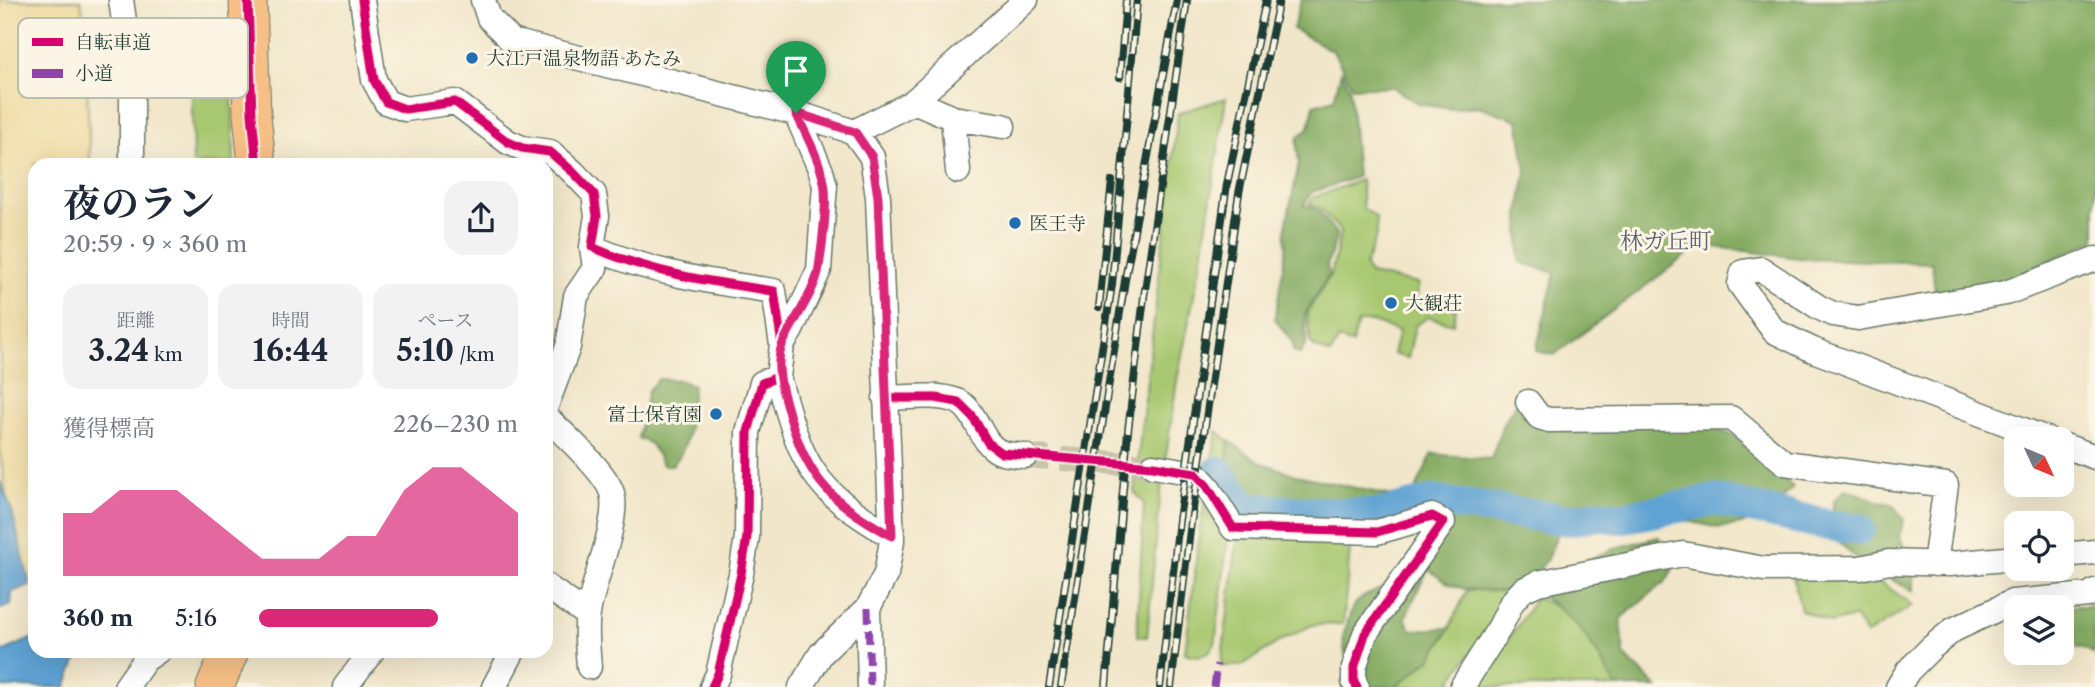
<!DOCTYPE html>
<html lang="ja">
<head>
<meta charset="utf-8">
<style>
	body { margin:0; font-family:"Libre Caslon Text","Noto Serif JP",serif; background:#f2f2f3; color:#1f2937; height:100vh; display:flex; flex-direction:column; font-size:26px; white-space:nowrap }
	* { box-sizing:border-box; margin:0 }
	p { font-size:23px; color:#747a83 }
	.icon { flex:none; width:38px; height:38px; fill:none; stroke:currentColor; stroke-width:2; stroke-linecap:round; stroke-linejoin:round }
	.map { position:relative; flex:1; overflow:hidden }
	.sheet { position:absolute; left:28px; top:158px; width:525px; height:500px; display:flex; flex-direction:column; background:#fff; border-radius:21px; box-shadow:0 7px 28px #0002 }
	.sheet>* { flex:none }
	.needle { width:46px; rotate:134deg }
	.fabs { position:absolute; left:2004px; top:427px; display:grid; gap:14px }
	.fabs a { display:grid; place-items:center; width:70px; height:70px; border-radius:14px; background:#fff; box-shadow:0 7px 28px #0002; font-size:35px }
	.pin { position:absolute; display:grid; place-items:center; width:60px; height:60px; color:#fff; margin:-72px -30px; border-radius:50% 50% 50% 0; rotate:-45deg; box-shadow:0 0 7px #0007 }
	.pin .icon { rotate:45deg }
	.round { display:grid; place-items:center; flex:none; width:74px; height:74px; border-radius:21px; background:#f2f2f3 }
	.summary { display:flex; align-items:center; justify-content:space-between; height:119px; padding:0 35px }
	h1 { font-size:38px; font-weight:700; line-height:52px }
	.metrics { display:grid; grid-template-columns:repeat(3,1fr); gap:10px; height:119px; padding:7px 35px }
	.metrics div { display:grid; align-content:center; border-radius:18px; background:#f2f2f3; text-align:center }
	.metrics b { font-size:30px; font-weight:700 }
	.metrics small { font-size:19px; font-weight:400 }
	.metrics p { font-size:19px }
	.chart { height:196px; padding:14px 35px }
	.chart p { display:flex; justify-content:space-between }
	.chart svg { width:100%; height:126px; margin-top:7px; fill:#db2777; opacity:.7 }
	ul { padding:0 35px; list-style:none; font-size:23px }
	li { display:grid; grid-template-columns:112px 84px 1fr; align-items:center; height:52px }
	li i { height:18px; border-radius:9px; background:#db2777 }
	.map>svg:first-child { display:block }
</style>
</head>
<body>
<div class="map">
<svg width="2095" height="687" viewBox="0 0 2095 687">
	<rect width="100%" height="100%" fill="#fcf5e5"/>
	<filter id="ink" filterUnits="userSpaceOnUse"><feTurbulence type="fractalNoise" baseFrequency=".0143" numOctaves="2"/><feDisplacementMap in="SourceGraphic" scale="14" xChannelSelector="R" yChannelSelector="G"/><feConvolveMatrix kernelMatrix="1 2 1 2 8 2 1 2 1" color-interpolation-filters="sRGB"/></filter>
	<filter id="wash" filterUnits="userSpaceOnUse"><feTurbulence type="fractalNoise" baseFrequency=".00686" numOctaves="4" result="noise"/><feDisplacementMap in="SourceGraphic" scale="28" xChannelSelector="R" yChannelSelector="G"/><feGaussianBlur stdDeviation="1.57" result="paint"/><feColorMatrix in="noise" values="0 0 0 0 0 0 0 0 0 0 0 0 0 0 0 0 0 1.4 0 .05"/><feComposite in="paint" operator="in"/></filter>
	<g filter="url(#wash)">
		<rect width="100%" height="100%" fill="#f1e6c9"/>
		<!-- green -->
		<path fill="#a7c870" stroke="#638252" stroke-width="2" d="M230,29L234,164H193L191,33Z
			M1226,98L1202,256L1177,380L1160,498L1147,637L1137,636L1144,503L1134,492L1178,113Z
			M1361,180L1363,208L1376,217L1377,234L1365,266L1370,274L1419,284L1416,299L1456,309L1453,324L1428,317L1415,326L1408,358L1393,354L1399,331L1372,322H1358L1352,344L1339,339L1330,354L1314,347L1310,342L1307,313L1331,274L1341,232L1321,209L1309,204L1314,197Z
			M1217,431L1229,441V530L1215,644C1206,657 1199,658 1185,653L1200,528Z
			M1238,534L1351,539L1343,624L1312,625L1280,641L1241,666H1221Z
			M1866,572L1913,605L1866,635L1854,617L1831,623L1801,610L1792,573Z
			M1467,590H1514L1447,687H1393L1430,659L1446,635Z
			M1536,598L1562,609L1598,643L1616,687H1477Z"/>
		<!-- forest -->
		<path fill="#85ac62" stroke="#52744b" stroke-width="2" d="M1301,0H2095V240L1989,289L1935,294L1932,263L1806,259L1700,245L1554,355L1536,351L1555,273L1520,262L1519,213L1526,171L1518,120L1478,106L1451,109L1419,104L1392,87H1352L1333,51L1293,29Z
			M1341,72L1350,90L1357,177L1312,192L1304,205L1319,211L1337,235L1327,265L1329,275L1305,314L1306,344L1300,354L1293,351V343L1275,319L1286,248L1285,231L1299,163L1297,145L1298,137L1309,128L1314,105L1334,99Z
			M659,379L678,380L693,385C690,409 692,448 672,465H663L651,444L638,438L648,390Z
			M1523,393L1538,414L1707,427L1733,435L1793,487L1763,520L1719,528L1679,519L1654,525L1599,511L1598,515L1514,510L1486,513L1563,522L1546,561L1532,578L1511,592L1464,589L1447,583L1428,569L1405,618L1411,630L1450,628L1430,659L1396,687H1357L1345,654L1343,636L1353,606L1364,596L1403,580L1422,540L1410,529L1229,530L1223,504L1229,441L1260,462L1296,475L1411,500L1432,454L1491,459L1503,424Z
			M1846,489L1880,502L1892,504L1904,519L1899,537L1914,563V591C1892,580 1840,555 1834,531C1832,522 1833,511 1833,502Z
			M1659,537L1673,569L1665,582L1621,618L1624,655L1657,687H1616C1595,648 1581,622 1543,597L1562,570L1619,547Z
			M2037,606H2095V654L2084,648L2064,647L2062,649V607Z"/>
		<!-- sand -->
		<path fill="#eeda9e" stroke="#868c69" stroke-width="2" d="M0,0H81L85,33L90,164H35V580L19,586L0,452Z"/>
		<!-- water -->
		<path fill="#5ea2d3" stroke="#3e7084" stroke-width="2" d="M0,481L12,511L30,585L12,592L11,605L0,609Z
			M35,637V651H80L66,687H0V653Z"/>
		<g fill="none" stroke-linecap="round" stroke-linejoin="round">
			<!-- river -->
			<path stroke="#5ea2d3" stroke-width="32" d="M1218,472L1245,509L1376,515L1433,501L1569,520L1598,515L1619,518L1716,500L1828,525L1859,529"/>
		</g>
	</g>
	<g filter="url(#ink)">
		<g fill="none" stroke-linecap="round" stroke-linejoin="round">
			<!-- minor-tunnel -->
			<path stroke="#c7c4ab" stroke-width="24" stroke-dasharray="24 12" stroke-linecap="butt" d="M1025,456L1153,466"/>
			<defs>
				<path id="minor" d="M121,0L132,77V164
					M362,0L374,80L386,102L405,109L455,102L508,142L522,148L550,152L573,172L594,194L597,216L592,247C650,273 711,282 774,291L782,345L778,377L762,383L748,432L747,537L741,574L718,674L712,687
					M483,0L489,18L512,41L796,113L854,132L872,157L878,197L892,541L886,574L868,608L821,654L801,687
					M914,101L953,118L958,171
					M953,118L1003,126
					M854,132L912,103L1026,0
					M782,345L791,330L819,270L823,211L825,186L821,171L796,113
					M778,377C802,464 810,489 892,536
					M885,398C906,398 936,393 957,401C979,411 979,446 1003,453C1010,455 1018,455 1025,456
					M1528,402L1539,417L1549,420L1731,418L1785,463L1946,485L1935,564
					M546,406L568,347L576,296L595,268L592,247
					M546,417C563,433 606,472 612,493C620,520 592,583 588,614C585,631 588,650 589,667
					M2047,439L1813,350L1774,331L1740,284L1743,272L1761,269L1820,308L1833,314L1858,318L2006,293L2095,259
					M2062,445L2095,457
					M1153,466L1195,473L1207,486L1233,528L1377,532L1432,516L1443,522L1365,634L1354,668V682L1357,687
					M2062,555L2095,552
					M546,586L588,615
					M868,608L870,687
					M126,687L145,660L158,651
					M345,687L372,651
					M494,687L513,651
					M1462,687L1500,627L1512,602L1523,590L1538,583L1683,554L1764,569L1860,568L1889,562L1950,564L2016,558
					M1898,687L1908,671L1931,648L1953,630L2012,602L2089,595L2095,591"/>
				<path id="highway" d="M248,0L252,115L257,164
					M215,687L230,651"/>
			</defs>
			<!-- minor casing -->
			<use href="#minor" stroke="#687868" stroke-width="27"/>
			<!-- highway casing -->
			<use href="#highway" stroke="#687868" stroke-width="39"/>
			<!-- minor -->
			<use href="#minor" stroke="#fff" stroke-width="24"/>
			<!-- highway -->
			<use href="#highway" stroke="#f5bf86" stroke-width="37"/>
			<defs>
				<path id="rail" d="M1120,77L1126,0
					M1099,307L1112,181
					M1049,687L1112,285L1137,0
					M1061,687L1126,274L1177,0
					M1106,687L1128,431L1144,297L1187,0
					M1160,687L1179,520L1227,184L1266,0
					M1171,687L1191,522L1239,193L1279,0"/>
			</defs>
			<!-- rail casing -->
			<use href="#rail" stroke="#1f3d34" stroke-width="8"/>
			<!-- rail -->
			<use href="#rail" stroke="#fcf5e5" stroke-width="5" stroke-dasharray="16" stroke-linecap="butt"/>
			<!-- quiet -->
			<path stroke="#8e44ad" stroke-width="7" stroke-dasharray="14 7" stroke-linecap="butt" d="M868,608L870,687
				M1214,687L1217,664"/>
			<defs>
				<path id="cycleway" d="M248,0L252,115L257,164
					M362,0L374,80L386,102L405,109L455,102L508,142L522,148L550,152L573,172L594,194L597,216L592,247C650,273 711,282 774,291L782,345L778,377L762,383L748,432L747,537L741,574L718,674L712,687
					M885,398H936L958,402L973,417L988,443L1002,453L1153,466L1195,473L1207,486L1233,528L1377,532L1432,516L1443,522L1365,634L1354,668V682L1357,687"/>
			</defs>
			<!-- cycleway casing -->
			<use href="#cycleway" stroke="#fcf5e5" stroke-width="13"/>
			<!-- cycleway -->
			<use href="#cycleway" stroke="#d6006c" stroke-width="9"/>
		</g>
	</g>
	<g fill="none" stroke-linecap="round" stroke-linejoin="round" filter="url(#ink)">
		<defs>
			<path id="route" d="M796,113L855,132L872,157L878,197L892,536C824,498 805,475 785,400C780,383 775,361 783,343C793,321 816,290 819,267C822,247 828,200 824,182C819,158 806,135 796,113Z"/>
		</defs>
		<!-- route casing -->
		<use href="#route" stroke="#fff" stroke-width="14"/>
		<!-- route -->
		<use href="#route" stroke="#db2777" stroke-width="9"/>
	</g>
	<!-- markers -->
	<g fill="#1f6fb2" stroke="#fcf5e5" stroke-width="2.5">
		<circle cx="472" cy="58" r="7"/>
		<circle cx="1015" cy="223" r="7"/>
		<circle cx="1391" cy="303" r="7"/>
		<circle cx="716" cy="414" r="7"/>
	</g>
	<g text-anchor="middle" stroke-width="6" stroke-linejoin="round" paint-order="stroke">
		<!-- poi labels -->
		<g font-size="19" fill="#1f3d34" stroke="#fcf5e5" text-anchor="start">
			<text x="486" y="65">大江戸温泉物語 あたみ</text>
			<text x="1029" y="230">医王寺</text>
			<text x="1405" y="310">大観荘</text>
			<text x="702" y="421" text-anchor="end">富士保育園</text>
		</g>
		<!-- quarter labels -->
		<g font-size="23" fill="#606575" stroke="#fcf5e5">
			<text x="1666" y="249">林ガ丘町</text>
		</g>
	</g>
	<!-- legend -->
	<rect x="18" y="18" width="230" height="80" rx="10" fill="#fcf5e5" stroke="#babeb0" stroke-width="2"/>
	<rect x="32" y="38" width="31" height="8" fill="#d6006c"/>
	<rect x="32" y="69" width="31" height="9" fill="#8e44ad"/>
	<g font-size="19" fill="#1f3d34">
		<text x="75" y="49">自転車道</text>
		<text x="75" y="80">小道</text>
	</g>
</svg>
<div class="fabs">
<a><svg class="needle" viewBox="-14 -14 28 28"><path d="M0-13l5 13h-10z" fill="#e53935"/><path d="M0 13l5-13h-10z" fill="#747a83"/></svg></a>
<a><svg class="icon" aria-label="locate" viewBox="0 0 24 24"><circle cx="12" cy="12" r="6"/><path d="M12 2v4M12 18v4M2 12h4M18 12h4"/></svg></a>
<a><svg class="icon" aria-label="layers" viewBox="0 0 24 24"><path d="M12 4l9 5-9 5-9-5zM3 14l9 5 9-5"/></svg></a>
</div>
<div class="pin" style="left:796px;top:113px;background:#1e9e55"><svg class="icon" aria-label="arrive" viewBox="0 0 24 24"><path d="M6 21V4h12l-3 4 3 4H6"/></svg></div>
<section class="sheet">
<div class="summary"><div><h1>夜のラン</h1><p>20:59 · 9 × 360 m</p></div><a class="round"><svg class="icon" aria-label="share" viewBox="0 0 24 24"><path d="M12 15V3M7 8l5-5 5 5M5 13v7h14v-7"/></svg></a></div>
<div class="metrics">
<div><p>距離</p><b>3.24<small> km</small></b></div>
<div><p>時間</p><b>16:44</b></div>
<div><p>ペース</p><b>5:10<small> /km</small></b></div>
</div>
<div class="chart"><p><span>獲得標高</span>226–230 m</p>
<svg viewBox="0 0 160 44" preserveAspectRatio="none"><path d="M0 44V22L10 22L20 14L30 14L40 14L50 22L60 30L70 38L80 38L90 38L100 30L110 30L120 14L130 6L140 6L150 14L160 22V44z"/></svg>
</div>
<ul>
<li><b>360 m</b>5:16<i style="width:69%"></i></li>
</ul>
</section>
</div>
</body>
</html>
